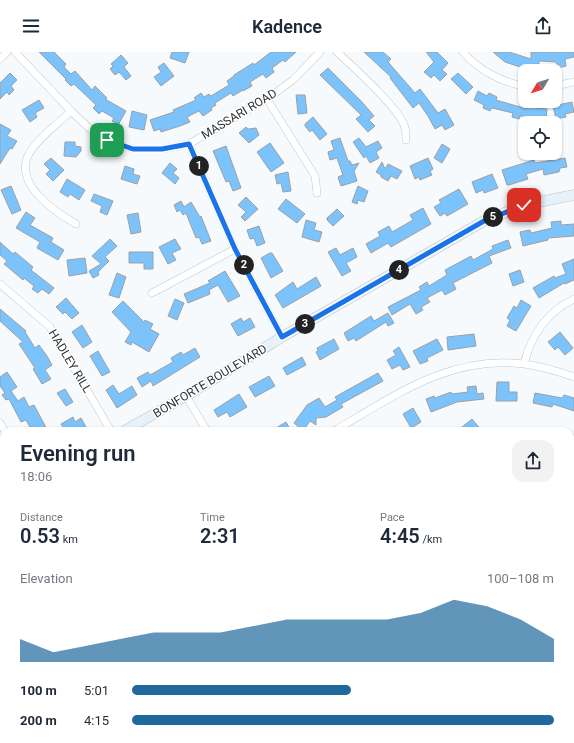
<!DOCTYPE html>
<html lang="en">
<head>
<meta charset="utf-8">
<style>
	body { margin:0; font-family:Roboto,sans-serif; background:#f2f2f3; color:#1f2937; height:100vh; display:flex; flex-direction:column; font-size:15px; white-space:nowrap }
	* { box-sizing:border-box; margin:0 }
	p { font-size:13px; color:#747a83 }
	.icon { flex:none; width:22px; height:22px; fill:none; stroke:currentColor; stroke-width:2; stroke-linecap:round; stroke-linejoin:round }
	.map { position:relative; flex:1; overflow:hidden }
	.panel { position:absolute; left:0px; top:375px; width:574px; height:316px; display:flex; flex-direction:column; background:#fff; border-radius:12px 12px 0 0; box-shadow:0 1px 3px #0004 }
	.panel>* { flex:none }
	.needle { width:26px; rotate:231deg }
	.controls { position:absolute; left:518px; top:12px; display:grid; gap:8px }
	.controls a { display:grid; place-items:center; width:44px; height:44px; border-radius:8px; background:#fff; box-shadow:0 1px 3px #0004; font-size:20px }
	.pin { position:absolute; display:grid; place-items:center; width:34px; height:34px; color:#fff; margin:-17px; border-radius:8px; box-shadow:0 2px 6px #0006 }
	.km { position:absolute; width:20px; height:20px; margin:-10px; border-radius:50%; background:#222; color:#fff; font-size:11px; line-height:20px; text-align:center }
	.round { display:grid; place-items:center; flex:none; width:42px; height:42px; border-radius:12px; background:#f2f2f3 }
	.summary { display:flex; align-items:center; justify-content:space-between; height:68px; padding:0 20px }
	h1 { font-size:22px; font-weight:600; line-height:30px }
	.metrics { display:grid; grid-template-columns:repeat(3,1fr); gap:6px; height:68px; padding:4px 20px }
	.metrics div { display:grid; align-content:center }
	.metrics b { font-size:20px; font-weight:600 }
	.metrics small { font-size:11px; font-weight:400 }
	.metrics p { font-size:11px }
	.chart { height:112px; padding:8px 20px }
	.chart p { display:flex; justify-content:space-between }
	.chart svg { width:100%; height:72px; margin-top:4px; fill:#20699d; opacity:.7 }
	ul { padding:0 20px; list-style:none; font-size:13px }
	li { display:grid; grid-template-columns:64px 48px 1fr; align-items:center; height:30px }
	li i { height:10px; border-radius:5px; background:#20699d }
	header { display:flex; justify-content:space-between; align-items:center; height:52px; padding:0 20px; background:#fff; font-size:18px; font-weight:600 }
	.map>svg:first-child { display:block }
</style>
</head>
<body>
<header><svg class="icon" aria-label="menu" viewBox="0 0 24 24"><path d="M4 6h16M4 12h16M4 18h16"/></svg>Kadence<svg class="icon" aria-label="share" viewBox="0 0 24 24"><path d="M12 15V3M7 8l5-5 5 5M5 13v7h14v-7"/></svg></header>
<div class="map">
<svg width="574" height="691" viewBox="0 0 574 691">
	<rect width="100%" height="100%" fill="#f7fafd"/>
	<!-- building -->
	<path fill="#7cc3fc" stroke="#9da0a3" d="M39,0H54L66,12L64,15L71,22L75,19L92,38L95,34L107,46L105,47L126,59L118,73L112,69L114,66L102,59L99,62L93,56L96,53L74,32L71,34L65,28L66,27Z
		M172,0H189L185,11L170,6Z
		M271,0H296L285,10L283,8L272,16L274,20L266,26L263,22L250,30L252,34L243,39V38L233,44L231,41L215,51L216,53L211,56L212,58L203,64L199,59L187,65L190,70L180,74L161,80L160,77L154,79L150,68L174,60L173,58L196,48L194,46L201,41L204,45L209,42L211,44L229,33L227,29L234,24V23L253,11L254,13Z
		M364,0H383L391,7L388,10L415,41L420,37L438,61L445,57L454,73L445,78L442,73L435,77L428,64L419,51L413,56L390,26L391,25Z
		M426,0H437L448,11L442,18L447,22L440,29L434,23L431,26L424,20L434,10Z
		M493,0H509L531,7V0H574V5L565,7L566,14L558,16L556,10L539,9V17L523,16L505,10Z
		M121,3L128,11L124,15L131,24L126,28L119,20L115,23L110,17L113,14L111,12Z
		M164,11L174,24L161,34L154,25L161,20L158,15Z
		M328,16L362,50L374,64L369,68L375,74L368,80L356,67L361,63L320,23Z
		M10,21L17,28L11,34L14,38L9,43L7,40L0,47V31Z
		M458,21L473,35L466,42L451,27Z
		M478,39L487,44L489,41L497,45L496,48L527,57V55L547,57L546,67L520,64L519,67L512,65L513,61L492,56L490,59L483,56L484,53L474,48Z
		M296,43H305L307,61L298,62Z
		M39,48L44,56L35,61L37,65L30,70L22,58Z
		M572,50L574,60L565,62L566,65L556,67L553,54Z
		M132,59L147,63L144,78L129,75Z
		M313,65L327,82L320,88L312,78L310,80L305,74V72Z
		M0,72L11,78L7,84L17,89L12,97L10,96L0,112Z
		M246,75L248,77L256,76L259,83L249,91L239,81Z
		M340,86L348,109H350L352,113L359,111L354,119L357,129L341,134L338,125L343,123L337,106L330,108L328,100L334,98L331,89Z
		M359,86L366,95L378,89L382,96L376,100L379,106L370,111L366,104L364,106L353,90Z
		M65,90H75V94L81,95V99L76,105L64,104Z
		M270,91L284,111L271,120L257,100Z
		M442,92L450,97L442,111L434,106Z
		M226,94L241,136L233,139L229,129L226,130L213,99Z
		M51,106L64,118L53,129L46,122L50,118L44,112Z
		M428,106L433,117L430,119L432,123L420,128L419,125L415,127L410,114Z
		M565,106L567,115L560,116L559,120L544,123L543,117L526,122L528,127L509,133H507L502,118L534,108L535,111Z
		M382,110L385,117L388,112L402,119L397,127L391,124L388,129L381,125V123L376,120Z
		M170,111L177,117L173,121L179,126L175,132L162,121Z
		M125,114L134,117L133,122L140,124L137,132L121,127Z
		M288,120L291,139L283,140L281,131L277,132L275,123Z
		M492,122L498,136L484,141L483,138L476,141L472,130Z
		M67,127L85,138L79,148L70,142L68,145L60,140Z
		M11,134L21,158L12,162L1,138Z
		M358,134L368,139L364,150L358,148L357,152L352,150Z
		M459,137L468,152L447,164L445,161L440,164L434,155L441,151L439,148Z
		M94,142L113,149L107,163L100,160L102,154L91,149Z
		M246,145L258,157L245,169L241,165L246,160L238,153Z
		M286,147L305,162L297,171L278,157Z
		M181,149L184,155L191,150L200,165L201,164L211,189L202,192L199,185L196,186L186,161L183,163L180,158L177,160L174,153Z
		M423,156L431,172L391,195L388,191L371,201L366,192L380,184L378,180L389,174L392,180L413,168L410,163Z
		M337,157L344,164L333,174L327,168V166Z
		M26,160L35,166L30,173L53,186L51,190L64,198L58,208L37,196L40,190L16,176Z
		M138,161L141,180L131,182L127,163Z
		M306,168L316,171L314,178L322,180L319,190L302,185Z
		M561,169V173L574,172V184L548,186V188L523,194L520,180L530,178L531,181L552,176L551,170Z
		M259,174L265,191L257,194L254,186L250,187L247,178Z
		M110,187L117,194L105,205L109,209L98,220L99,223L93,226L89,219L101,212L92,204Z
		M175,187L181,197L172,201L176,208L168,212L159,195Z
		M508,188L511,196L489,204L492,211L453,231L456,237L445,243L442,238L427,246L430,250L421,255L423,258L416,262L410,252L392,263L388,255L421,238L419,235L427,230L429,234L447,223L445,218L471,204L473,208L493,197L492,194Z
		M0,190L13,202L15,200L33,215L31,218L54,236L49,242L42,237L38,241L32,237L34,234L24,226L23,228L4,212L7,209L0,203Z
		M336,196L340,203L353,196L357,205L346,211L351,219L342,224L328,200Z
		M129,200H153V217H144V211H129Z
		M270,201H272L283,219L271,226L261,206Z
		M85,206L87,221L69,224L67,208Z
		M574,207V228L565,232L564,231L539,246L533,236L554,224L555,226L566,222L562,212Z
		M520,218L524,230L513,234L509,222Z
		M225,219L240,244L228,250L218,233L209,238L210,242L188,251L184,242L210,231L208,229Z
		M117,221L126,225L119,246L109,243Z
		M316,225L321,234L283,256L275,243L293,230L297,237Z
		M66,246L79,261L72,267L65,260L63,262L56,255Z
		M175,247L184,251L177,268L168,264Z
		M521,248L531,254L516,279L507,274L510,268L507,266L514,254L517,256Z
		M123,249L144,270L145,268L153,272L150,277L159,282L149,300L132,290L131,293L125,290L131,280L112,260Z
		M0,257L26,279L25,280L35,296L39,293L47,304L52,313L45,318L51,327L42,332L33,317L35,316L19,292L23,290L0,269Z
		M388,261L394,271L388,274L386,270L356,289L354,286L348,289L344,281L371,264L374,269Z
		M241,266L243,270L250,266L255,275L238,284L231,272Z
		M82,273L92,290L83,296L72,280Z
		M560,280L573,296L565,303L558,295L555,298L548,290Z
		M474,282L476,294L448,298L447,285Z
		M334,287L339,297L320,308L316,300L318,299L317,296Z
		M437,287L443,298L427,306L428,309L420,312L413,299Z
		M399,295L410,315L403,318L400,313L392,317L387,308L396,303L393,299Z
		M195,296L200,305L153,334L151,329L142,335L137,326L148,320L150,323L173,310L171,306L181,300L183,303Z
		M98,299L110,320L102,324L90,304Z
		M302,305L306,313L287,323L283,316Z
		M7,320L17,335L11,339L18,349L24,345L29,355L34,353L48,379H32L26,368L21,370L9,347L6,348L2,343L5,341L0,334V325Z
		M378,321L383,329L341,352L343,355L326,365L316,366V373L310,369L303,379L294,371L307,353L319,346L325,355L337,348L335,345Z
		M269,324L275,334L255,345L249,335Z
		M497,330H509V340H517V349H496Z
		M113,333L119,342L132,334L137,343L117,356L106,338Z
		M476,334L477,342L483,341L484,347L457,350L431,360L426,347L434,344L435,346L451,340L452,342L468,340L467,335Z
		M65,337L73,350L66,354L57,341Z
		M535,341L562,346L564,343L574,346V359L553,352L552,355L533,351Z
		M239,342L247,355L230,365L227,360L218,365L214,358Z
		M413,356L421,370L411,376L403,362Z
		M73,365L75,370L81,366L86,375L79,379L78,377L74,379H65L61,372Z
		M472,367L482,379H457Z
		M286,370L291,379H271Z"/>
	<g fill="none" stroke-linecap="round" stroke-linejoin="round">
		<defs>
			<path id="street" d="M15,0L71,59L90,77L107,88L133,97H162L189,92L267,47L293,28L320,0
				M337,0C352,14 401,57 405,76C406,79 406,84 406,88
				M463,0C478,18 503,31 525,34
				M0,7L7,0
				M555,34L574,30
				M267,47L315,124L317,141
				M71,59C59,71 33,90 27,106C17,134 55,160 76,172
				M189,92L235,197L282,285
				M0,232L50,275L111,379
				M152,241L235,197
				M524,312C531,284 547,260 574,247
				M186,344L207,379
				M0,371L5,379
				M334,379C394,344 450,303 524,312C541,314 557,319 574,325
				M570,428L574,429
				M570,550L574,552
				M0,586L4,590
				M0,599L4,596
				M570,651L574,652
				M137,687L142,691
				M287,687L290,691
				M433,687L438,691"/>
			<path id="secondary" d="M124,379L186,344L282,285L484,169L524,153L574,143
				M0,453L4,450"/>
		</defs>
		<!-- street casing -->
		<use href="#street" stroke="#c2c6c9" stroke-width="8"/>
		<!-- secondary casing -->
		<use href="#secondary" stroke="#c2c6c9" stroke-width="11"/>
		<!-- street -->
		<use href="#street" stroke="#fff" stroke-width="7"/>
		<!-- secondary -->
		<use href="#secondary" stroke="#e6f1fa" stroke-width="10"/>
	</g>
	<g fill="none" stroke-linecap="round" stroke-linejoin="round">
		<defs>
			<path id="route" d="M107,88L133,97H162L189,92L235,197L282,285L484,169L524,153"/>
		</defs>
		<!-- route casing -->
		<use href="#route" stroke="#fff" stroke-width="8"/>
		<!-- route -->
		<use href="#route" stroke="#1a73e8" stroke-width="5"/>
	</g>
	<g text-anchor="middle" stroke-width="3" stroke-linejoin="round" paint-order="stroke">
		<!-- street labels -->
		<g font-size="12" fill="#313233" stroke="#fff">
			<text transform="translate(239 62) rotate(-31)" y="4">MASSARI ROAD</text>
			<text transform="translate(70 309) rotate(59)" y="4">HADLEY RILL</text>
			<text transform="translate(210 329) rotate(-31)" y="4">BONFORTE BOULEVARD</text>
		</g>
	</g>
</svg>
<div class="controls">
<a><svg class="needle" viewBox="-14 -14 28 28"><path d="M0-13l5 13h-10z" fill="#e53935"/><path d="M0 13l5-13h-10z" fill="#747a83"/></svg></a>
<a><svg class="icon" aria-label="locate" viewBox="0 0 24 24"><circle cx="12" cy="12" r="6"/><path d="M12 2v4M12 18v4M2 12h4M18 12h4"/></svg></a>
</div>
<div class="pin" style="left:107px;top:88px;background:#1e9e55"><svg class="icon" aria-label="arrive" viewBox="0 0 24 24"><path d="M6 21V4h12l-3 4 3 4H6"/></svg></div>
<div class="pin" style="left:524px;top:153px;background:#d93025"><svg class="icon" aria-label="check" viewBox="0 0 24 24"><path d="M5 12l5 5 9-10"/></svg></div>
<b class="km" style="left:199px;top:114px">1</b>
<b class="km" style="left:244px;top:213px">2</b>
<b class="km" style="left:305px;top:272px">3</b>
<b class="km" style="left:399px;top:218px">4</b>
<b class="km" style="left:493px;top:165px">5</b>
<section class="panel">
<div class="summary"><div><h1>Evening run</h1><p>18:06</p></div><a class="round"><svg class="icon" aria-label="share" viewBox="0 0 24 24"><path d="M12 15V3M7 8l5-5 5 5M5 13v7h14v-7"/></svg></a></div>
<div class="metrics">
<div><p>Distance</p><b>0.53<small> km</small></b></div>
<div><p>Time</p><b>2:31</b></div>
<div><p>Pace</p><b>4:45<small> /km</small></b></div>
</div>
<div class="chart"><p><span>Elevation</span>100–108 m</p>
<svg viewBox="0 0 160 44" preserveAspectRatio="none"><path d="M0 44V30L10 38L20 34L30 30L40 26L50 26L60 26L70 22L80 18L90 18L100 18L110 18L120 14L130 6L140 10L150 18L160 30V44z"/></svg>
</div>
<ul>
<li><b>100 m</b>5:01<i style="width:52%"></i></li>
<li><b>200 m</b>4:15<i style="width:100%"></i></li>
</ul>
</section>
</div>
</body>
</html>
